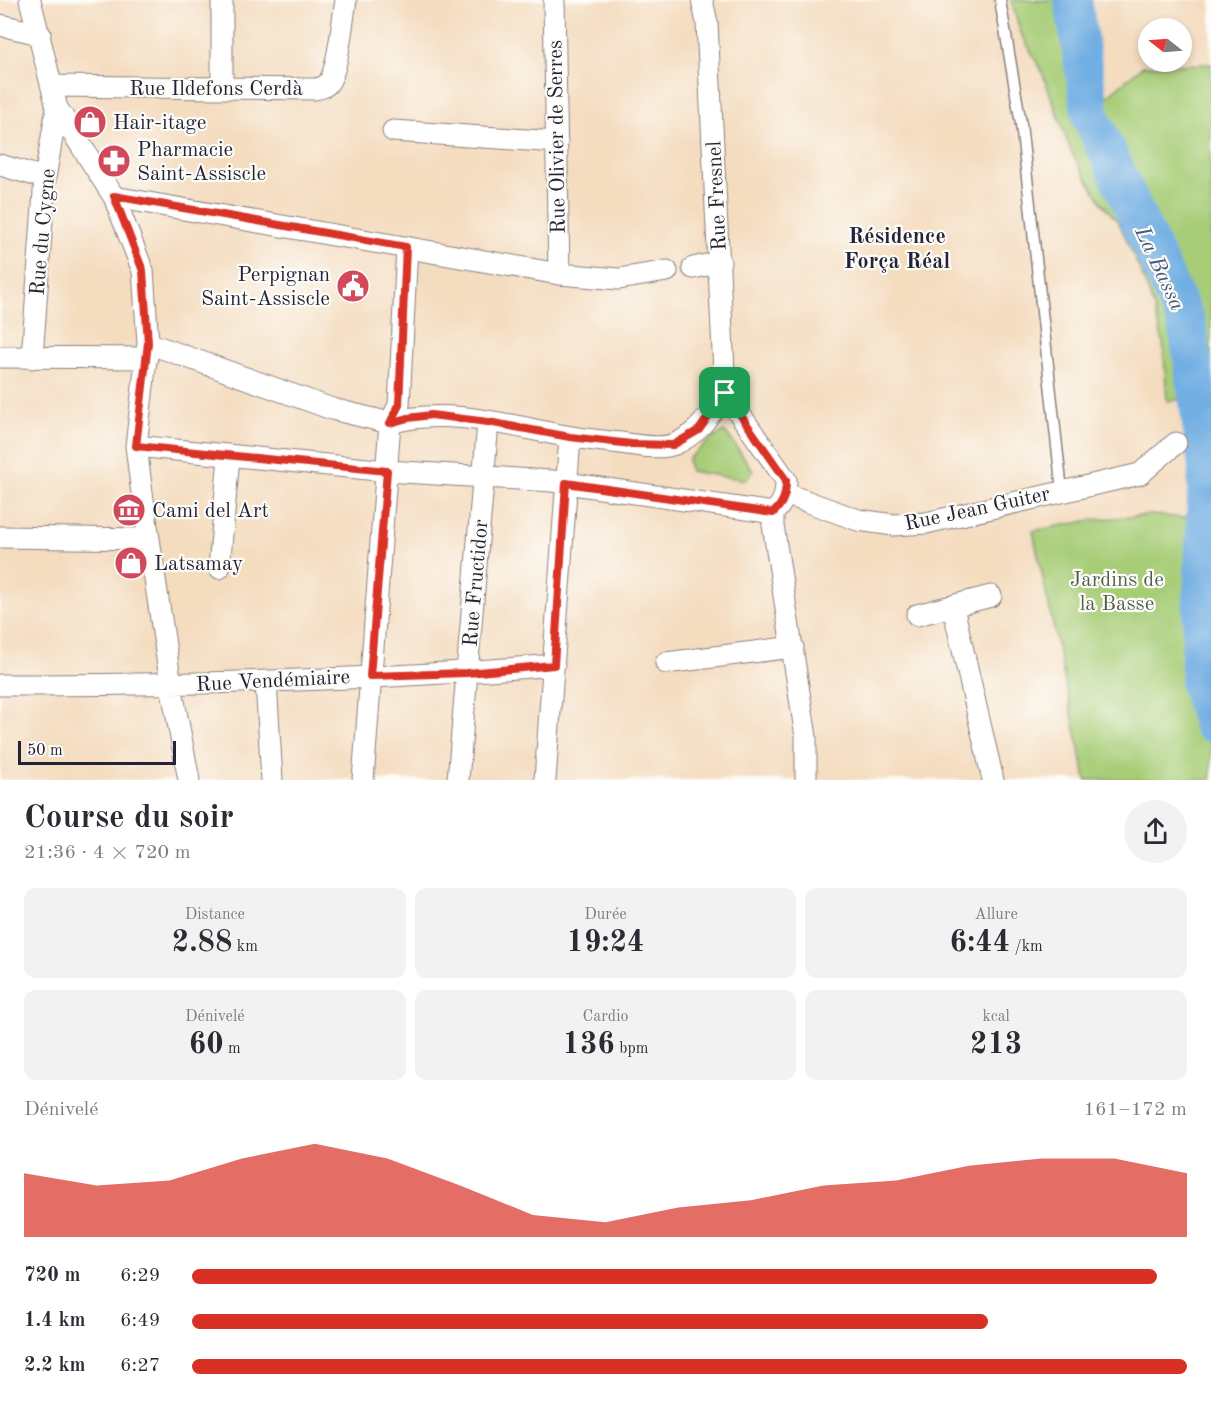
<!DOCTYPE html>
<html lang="fr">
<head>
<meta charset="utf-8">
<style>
	body { margin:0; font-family:"Old Standard TT",serif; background:#f2f2f3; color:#2b2b33; height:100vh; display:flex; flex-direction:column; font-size:22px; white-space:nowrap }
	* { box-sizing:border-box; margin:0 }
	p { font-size:20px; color:#7c7c81 }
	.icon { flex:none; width:33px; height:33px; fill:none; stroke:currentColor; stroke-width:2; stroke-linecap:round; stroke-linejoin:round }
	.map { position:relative; height:780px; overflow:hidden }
	.sheet { display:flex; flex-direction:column; background:#fff; flex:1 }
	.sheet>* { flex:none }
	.needle { width:39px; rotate:287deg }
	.buttons { position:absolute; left:1138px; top:18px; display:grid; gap:12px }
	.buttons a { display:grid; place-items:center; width:54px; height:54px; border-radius:50%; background:#fff; box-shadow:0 3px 9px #0003; font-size:30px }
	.scale { position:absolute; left:18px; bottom:15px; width:158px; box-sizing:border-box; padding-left:6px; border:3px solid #22223b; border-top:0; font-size:16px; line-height:21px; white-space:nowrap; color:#22223b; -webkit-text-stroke:4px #fdfcf7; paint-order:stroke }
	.pin { position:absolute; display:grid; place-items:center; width:51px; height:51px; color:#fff; margin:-26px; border-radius:12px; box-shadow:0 3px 9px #0006 }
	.round { display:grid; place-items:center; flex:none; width:63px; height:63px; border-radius:32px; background:#f2f2f3 }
	.summary { display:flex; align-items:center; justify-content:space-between; height:102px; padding:0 24px }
	h1 { font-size:33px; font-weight:600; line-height:45px }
	.stats { display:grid; grid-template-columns:repeat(3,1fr); gap:9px; height:102px; padding:6px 24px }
	.stats div { display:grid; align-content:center; border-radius:12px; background:#f2f2f3; text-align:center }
	.stats b { font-size:30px; font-weight:600 }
	.stats small { font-size:16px; font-weight:400 }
	.stats p { font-size:16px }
	.chart { height:168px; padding:12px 24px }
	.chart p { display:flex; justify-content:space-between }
	.chart svg { width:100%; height:108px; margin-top:6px; fill:#d93025; opacity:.7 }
	ul { padding:0 24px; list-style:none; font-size:20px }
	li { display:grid; grid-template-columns:96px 72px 1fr; align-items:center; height:45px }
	li i { height:15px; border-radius:8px; background:#d93025 }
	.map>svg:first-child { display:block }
</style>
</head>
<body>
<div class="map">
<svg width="1211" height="780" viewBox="0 0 1211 780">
	<rect width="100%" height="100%" fill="#fdfcf7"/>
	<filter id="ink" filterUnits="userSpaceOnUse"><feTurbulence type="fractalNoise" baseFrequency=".0167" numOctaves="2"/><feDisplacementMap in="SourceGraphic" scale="12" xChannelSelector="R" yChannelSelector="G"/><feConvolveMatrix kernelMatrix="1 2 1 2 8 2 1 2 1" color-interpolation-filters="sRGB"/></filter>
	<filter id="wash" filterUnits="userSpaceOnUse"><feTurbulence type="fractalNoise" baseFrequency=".008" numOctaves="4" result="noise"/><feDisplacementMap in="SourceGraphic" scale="24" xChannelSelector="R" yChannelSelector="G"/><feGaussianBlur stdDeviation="1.35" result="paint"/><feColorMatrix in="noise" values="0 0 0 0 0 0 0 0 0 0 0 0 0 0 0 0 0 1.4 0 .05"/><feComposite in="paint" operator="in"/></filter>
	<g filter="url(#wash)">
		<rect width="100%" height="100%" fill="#f4dcbf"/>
		<!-- green -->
		<path fill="#a7cd77" stroke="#647859" stroke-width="1.5" d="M1011,0H1058L1085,115L1143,66L1211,64V419L1207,397L1167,401L1163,342L1154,308L1143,277L1119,223L1102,203L1072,154L1042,72L1021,33Z
			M724,432L728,435L753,471L746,480L690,471L688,459L714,437Z
			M1211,503V780H1086L1033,531L1091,520L1151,515L1184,518Z"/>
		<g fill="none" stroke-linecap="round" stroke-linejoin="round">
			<!-- river -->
			<path stroke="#71aee3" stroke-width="38" d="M1073,0L1091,117L1187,324L1207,466L1199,683L1211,723"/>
		</g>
	</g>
	<g filter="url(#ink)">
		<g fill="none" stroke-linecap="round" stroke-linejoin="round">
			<defs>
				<path id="service" d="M1000,0L1021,124L1062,491"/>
				<path id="minor" d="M30,0L57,108L114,197L143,271L148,343L136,446L141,486L171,685L189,780
					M554,0L559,274
					M0,25L40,34
					M53,86L315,89C320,88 325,87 328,83C338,72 343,17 346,0
					M222,88V0
					M393,131L557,142
					M0,165L45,178
					M114,197L559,274L619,279L667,271
					M693,268L720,262
					M148,343L332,409L390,423
					M0,357L147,358
					M32,358L45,178L57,108
					M390,423C444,406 511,426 566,436C584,439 602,441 621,443C636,445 660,450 675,444C701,432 709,415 725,393
					M136,446L387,471L552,481L773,513C784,503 786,494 786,480L725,393L707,23L702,0
					M786,494L858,520L894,525L926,523L1140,474L1176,443
					M773,513V525L806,737V780
					M0,537L148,539
					M219,568L229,457
					M953,607L993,780
					M917,615L991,596
					M666,663L793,647
					M266,681L272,780
					M0,685C185,685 370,681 554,665
					M363,780L390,423L399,405L407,247
					M458,780L488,422
					M545,780L570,437"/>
			</defs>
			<!-- service casing -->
			<use href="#service" stroke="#8b7f7d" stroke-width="13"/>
			<!-- minor casing -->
			<use href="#minor" stroke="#8b7f7d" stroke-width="23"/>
			<!-- service -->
			<use href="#service" stroke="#fff" stroke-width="10"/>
			<!-- minor -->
			<use href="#minor" stroke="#fff" stroke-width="21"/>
		</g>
	</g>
	<g fill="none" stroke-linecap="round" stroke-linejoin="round" filter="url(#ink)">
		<defs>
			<path id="route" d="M114,196L406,247L399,405L390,423L408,418L431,415L488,422L570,437L631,444L673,445L699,430L725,393L786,480C786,494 784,503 773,513L566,483L554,665L467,673L370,676L387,471L136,446L148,343L143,271Z"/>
		</defs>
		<!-- route casing -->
		<use href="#route" stroke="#fff" stroke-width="12"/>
		<!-- route -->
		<use href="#route" stroke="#d93025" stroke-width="8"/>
	</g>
	<!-- icons -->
	<defs>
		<symbol id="shop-disc" viewBox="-11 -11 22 22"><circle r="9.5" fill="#d1495b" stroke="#fdfcf7"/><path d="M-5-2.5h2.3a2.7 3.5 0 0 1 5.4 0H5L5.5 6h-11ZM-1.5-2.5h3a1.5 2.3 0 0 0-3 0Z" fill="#fff"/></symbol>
		<symbol id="pharmacy-disc" viewBox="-11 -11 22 22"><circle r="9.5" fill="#d1495b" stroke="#fdfcf7"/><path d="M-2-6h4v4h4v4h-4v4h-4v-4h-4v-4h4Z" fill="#fff"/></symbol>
		<symbol id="civic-disc" viewBox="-11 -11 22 22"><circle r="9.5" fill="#d1495b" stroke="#fdfcf7"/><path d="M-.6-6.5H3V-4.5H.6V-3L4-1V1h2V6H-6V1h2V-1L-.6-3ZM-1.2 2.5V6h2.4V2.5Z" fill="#fff"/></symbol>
		<symbol id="museum-disc" viewBox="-11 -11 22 22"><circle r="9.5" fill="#d1495b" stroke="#fdfcf7"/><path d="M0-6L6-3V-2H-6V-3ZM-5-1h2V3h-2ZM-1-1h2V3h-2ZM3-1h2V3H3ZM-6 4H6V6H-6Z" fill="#fff"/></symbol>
	</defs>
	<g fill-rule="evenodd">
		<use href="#shop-disc" x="71" y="103" width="38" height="38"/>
		<use href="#pharmacy-disc" x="95" y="142" width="38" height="38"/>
		<use href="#civic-disc" x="334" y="267" width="38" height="38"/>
		<use href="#museum-disc" x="110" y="491" width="38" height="38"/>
		<use href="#shop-disc" x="112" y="544" width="38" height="38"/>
	</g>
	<g text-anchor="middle" stroke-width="4.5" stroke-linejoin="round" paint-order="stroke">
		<!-- street labels -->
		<g font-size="21" fill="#22223b" stroke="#fdfcf7">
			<text x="216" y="95">Rue Ildefons Cerdà</text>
			<text transform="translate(556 137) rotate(-91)" y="7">Rue Olivier de Serres</text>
			<text transform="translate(716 196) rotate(-93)" y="7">Rue Fresnel</text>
			<text transform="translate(42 232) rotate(-85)" y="7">Rue du Cygne</text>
			<text transform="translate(977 508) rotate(-12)" y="7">Rue Jean Guiter</text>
			<text transform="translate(475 583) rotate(-85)" y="7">Rue Fructidor</text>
			<text transform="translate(273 680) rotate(-3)" y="7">Rue Vendémiaire</text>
		</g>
		<!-- poi labels -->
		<g font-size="21" fill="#22223b" stroke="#fdfcf7" text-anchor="start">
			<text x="113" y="129">Hair-itage</text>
			<text x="137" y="156">Pharmacie<tspan x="137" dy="24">Saint-Assiscle</tspan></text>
			<text x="330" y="281" text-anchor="end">Perpignan<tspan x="330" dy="24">Saint-Assiscle</tspan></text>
			<text x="152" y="517">Cami del Art</text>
			<text x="154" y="570">Latsamay</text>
		</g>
		<!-- park labels -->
		<g font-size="21" fill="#515e50" stroke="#fdfcf7">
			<text x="1117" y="586">Jardins de<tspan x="1117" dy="24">la Basse</tspan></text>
		</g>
		<!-- neighbourhood labels -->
		<g font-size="22" font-weight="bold" fill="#22223b" stroke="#fdfcf7">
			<text x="897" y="243">Résidence<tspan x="897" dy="25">Força Réal</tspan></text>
		</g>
		<!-- water labels -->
		<g font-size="22" font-style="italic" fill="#425a7e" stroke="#fdfcf7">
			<text transform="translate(1161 268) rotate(65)" y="8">La Bassa</text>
		</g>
	</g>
</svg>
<div class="buttons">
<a><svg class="needle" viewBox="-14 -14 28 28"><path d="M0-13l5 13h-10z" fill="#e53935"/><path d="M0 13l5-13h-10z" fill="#7c7c81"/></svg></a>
</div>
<div class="scale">50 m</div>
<div class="pin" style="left:725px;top:393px;background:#1e9e55"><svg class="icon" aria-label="arrive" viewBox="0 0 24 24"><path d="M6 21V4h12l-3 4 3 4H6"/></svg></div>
</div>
<section class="sheet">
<div class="summary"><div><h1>Course du soir</h1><p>21:36 · 4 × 720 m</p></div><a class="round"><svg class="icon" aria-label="share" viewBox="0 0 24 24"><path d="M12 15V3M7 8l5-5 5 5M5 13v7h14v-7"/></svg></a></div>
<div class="stats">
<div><p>Distance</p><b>2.88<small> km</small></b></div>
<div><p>Durée</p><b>19:24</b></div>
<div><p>Allure</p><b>6:44<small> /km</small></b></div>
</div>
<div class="stats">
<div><p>Dénivelé</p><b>60<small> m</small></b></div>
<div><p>Cardio</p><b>136<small> bpm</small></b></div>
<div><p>kcal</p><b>213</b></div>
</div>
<div class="chart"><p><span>Dénivelé</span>161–172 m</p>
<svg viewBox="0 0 160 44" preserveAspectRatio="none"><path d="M0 44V18L10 23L20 21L30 12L40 6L50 12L60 23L70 35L80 38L90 32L100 29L110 23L120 21L130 15L140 12L150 12L160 18V44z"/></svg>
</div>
<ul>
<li><b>720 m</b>6:29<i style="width:97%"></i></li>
<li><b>1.4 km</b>6:49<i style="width:80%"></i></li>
<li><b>2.2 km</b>6:27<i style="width:100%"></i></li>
</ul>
</section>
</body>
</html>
